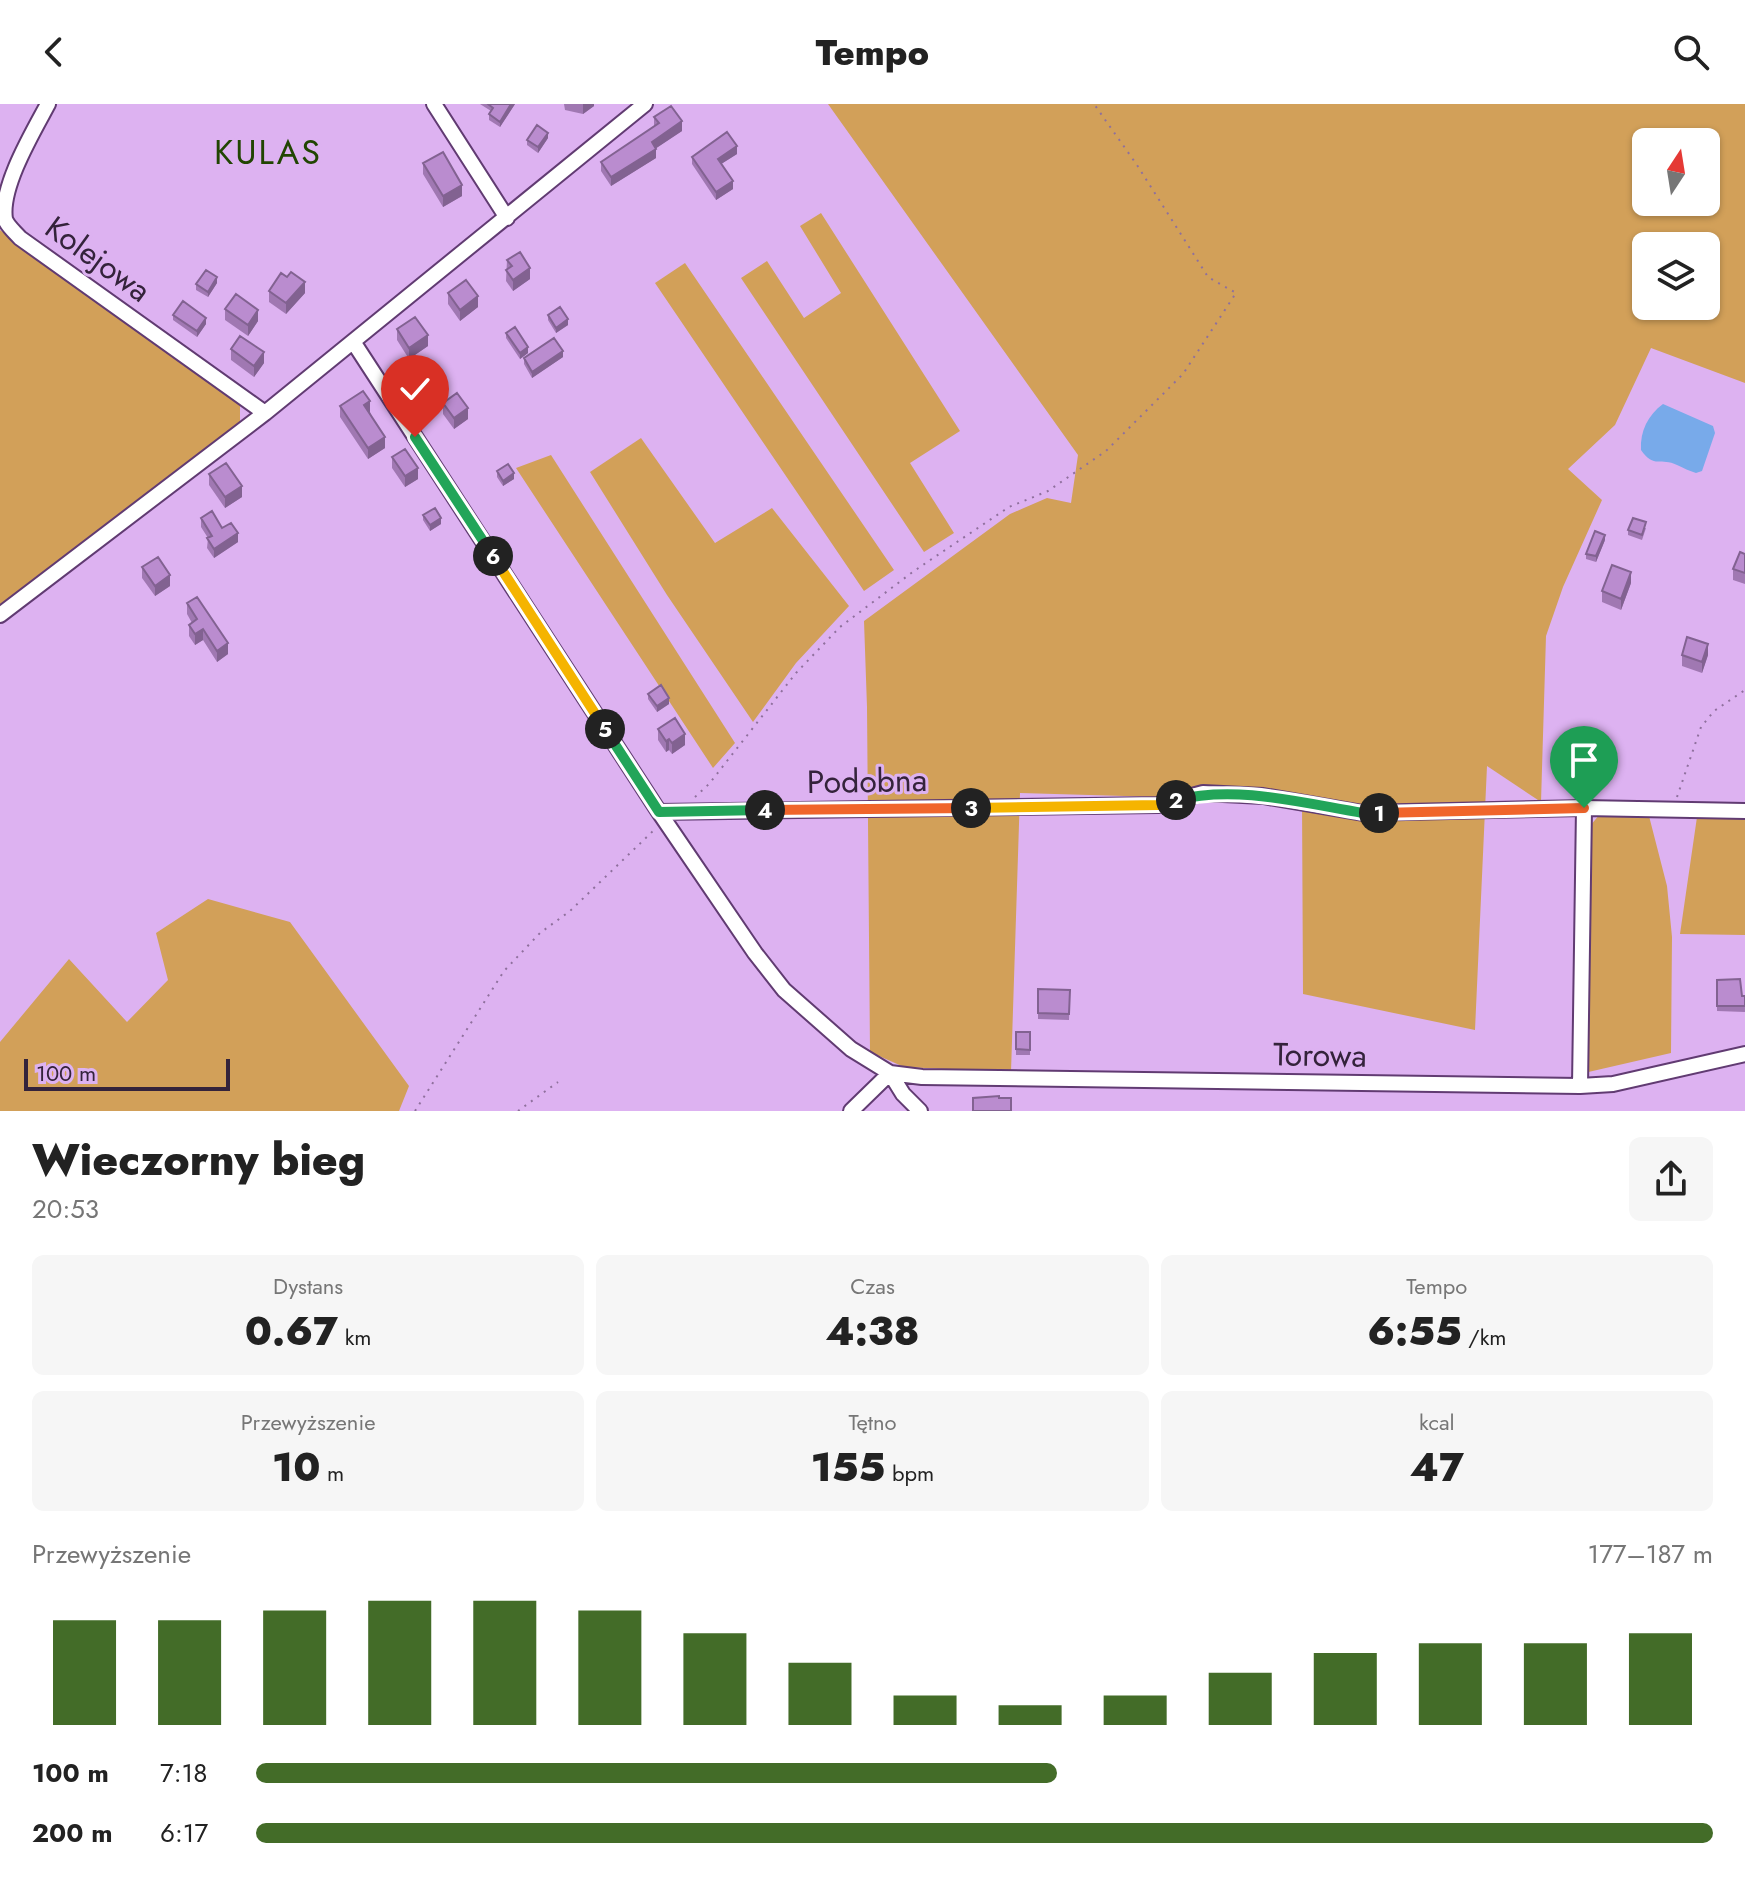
<!DOCTYPE html>
<html lang="pl">
<head>
<meta charset="utf-8">
<style>
	body { margin:0; font-family:Jost,sans-serif; background:#f6f6f6; color:#222; height:100vh; display:flex; flex-direction:column; font-size:30px; white-space:nowrap }
	* { box-sizing:border-box; margin:0 }
	p { font-size:26px; color:#767676 }
	.icon { flex:none; width:44px; height:44px; fill:none; stroke:currentColor; stroke-width:2; stroke-linecap:round; stroke-linejoin:round }
	.map { position:relative; height:1007px; overflow:hidden }
	.panel { display:flex; flex-direction:column; background:#fff; flex:1 }
	.panel>* { flex:none }
	.needle { width:52px; rotate:12deg }
	.controls { position:absolute; left:1632px; top:24px; display:grid; gap:16px }
	.controls a { display:grid; place-items:center; width:88px; height:88px; border-radius:12px; background:#fff; box-shadow:0 2px 6px #0004; font-size:40px }
	.scale { position:absolute; left:24px; bottom:20px; width:206px; box-sizing:border-box; padding-left:8px; border:4px solid #34233b; border-top:0; font-size:22px; line-height:28px; white-space:nowrap; color:#34233b; -webkit-text-stroke:6px #ddb2f1; paint-order:stroke }
	.pin { position:absolute; display:grid; place-items:center; width:68px; height:68px; color:#fff; margin:-82px -34px; border-radius:50% 50% 50% 0; rotate:-45deg; box-shadow:0 0 8px #0007 }
	.pin .icon { rotate:45deg }
	.km { position:absolute; width:40px; height:40px; margin:-20px; border-radius:50%; background:#222; color:#fff; font-size:22px; line-height:40px; text-align:center }
	.round { display:grid; place-items:center; flex:none; width:84px; height:84px; border-radius:12px; background:#f6f6f6 }
	.summary { display:flex; align-items:center; justify-content:space-between; height:136px; padding:0 32px }
	h1 { font-size:44px; font-weight:800; line-height:60px }
	.stats { display:grid; grid-template-columns:repeat(3,1fr); gap:12px; height:136px; padding:8px 32px }
	.stats div { display:grid; align-content:center; border-radius:12px; background:#f6f6f6; text-align:center }
	.stats b { font-size:40px; font-weight:800 }
	.stats small { font-size:22px; font-weight:400 }
	.stats p { font-size:22px }
	.chart { height:224px; padding:16px 32px }
	.chart p { display:flex; justify-content:space-between }
	.chart svg { width:100%; height:144px; margin-top:8px; stroke:#436c28; stroke-width:6 }
	ul { padding:0 32px; list-style:none; font-size:26px }
	li { display:grid; grid-template-columns:128px 96px 1fr; align-items:center; height:60px }
	li i { height:20px; border-radius:10px; background:#436c28 }
	header { display:flex; justify-content:space-between; align-items:center; height:104px; padding:0 32px; background:#fff; font-size:36px; font-weight:800 }
	.map>svg:first-child { display:block }
</style>
</head>
<body>
<header><svg class="icon" aria-label="back" viewBox="0 0 24 24"><path d="M15 5l-7 7 7 7"/></svg>Tempo<svg class="icon" aria-label="search" viewBox="0 0 24 24"><circle cx="10" cy="10" r="6"/><path d="M15 15l6 6"/></svg></header>
<div class="map">
<svg width="1745" height="1007" viewBox="0 0 1745 1007">
	<rect width="100%" height="100%" fill="#ddb2f1"/>
	<!-- green -->
	<path fill="#d2a059" fill-rule="evenodd" d="M828,0H1745V279L1651,244L1615,321L1568,365L1602,396L1563,483L1546,532L1541,698L1487,662L1475,926L1303,890L1302,697L1020,689L1011,968L904,963L870,948L867,603L864,517L1010,410L1047,394L1071,399L1078,351ZM1646,38H1706V98H1646ZM1646,142H1706V202H1646Z
		M821,109L960,327L910,359L954,429L924,448L741,174L767,157L804,214L841,189L800,122Z
		M0,126L240,299V320L0,501Z
		M685,159L894,466L864,487L655,179Z
		M641,334L715,439L772,404L849,502L796,559L753,618L667,491L590,368Z
		M551,351L735,639L713,664L516,364Z
		M1600,710L1649,712L1667,782L1672,833L1671,949L1584,969L1590,722Z
		M1697,713L1745,714V831L1680,830Z
		M208,795L290,818L409,982L399,1007H0V938L69,855L127,918L168,876L156,829Z"/>
	<!-- water -->
	<path fill="#78aaea" d="M1663,300L1713,322L1715,329L1702,367L1696,369C1689,367 1684,364 1677,361C1661,353 1654,365 1641,346C1640,327 1648,311 1663,300Z"/>
	<g fill="none" stroke-linecap="round" stroke-linejoin="round">
		<defs>
			<path id="minor" d="M48,0C33,28 0,83 5,115C7,122 15,128 20,134L265,309
				M434,0L507,114
				M354,239L659,708L755,849L784,886L851,945L890,969L922,973L1580,982L1613,980L1745,950
				M0,511L265,309L645,0
				M659,708L1158,701L1203,689L1263,692L1363,709L1584,704L1745,707
				M890,969L903,990L920,1007
				M1580,982L1584,704
				M851,1007L890,969"/>
		</defs>
		<!-- minor casing -->
		<use href="#minor" stroke="#613b72" stroke-width="18"/>
		<!-- path -->
		<path stroke="#8f709d" stroke-width="2" stroke-dasharray="2 6" stroke-linecap="butt" d="M695,693L709,680L796,569L840,523L914,467L1009,403L1048,387L1106,347L1183,270L1236,189L1208,173L1137,61L1094,0
			M1677,693L1701,623L1714,607L1745,586
			M415,1007L504,867L540,829L570,807L653,727
			M518,1007L558,978"/>
		<!-- minor -->
		<use href="#minor" stroke="#fff" stroke-width="14"/>
	</g>
	<!-- wall -->
	<path fill="#a078b2" d="M480,0H515L500,23L489,16V10L491,7Z
		M564,0H594V2L583,10L565,6Z
		M654,13L682,27L656,44V54L611,82L601,67V58L654,22Z
		M548,34L538,49L527,41V36Z
		M737,50L721,60L733,85L716,96L692,60V53Z
		M423,59L462,92L443,103L423,70Z
		M507,156L530,175L513,187L506,177Z
		M217,179L208,193L196,186V180Z
		M269,187L305,189L286,210L269,198Z
		M448,189L478,203L460,217L448,200Z
		M225,205L258,217L248,232L225,216Z
		M173,211L206,220L197,233L173,216Z
		M548,211L568,221L556,229L548,216Z
		M397,225L428,242L409,255L397,236Z
		M506,229L528,249L520,255L506,234Z
		M231,245L264,259L254,273L231,256Z
		M563,253L532,274L524,260V254Z
		M443,299L468,315L454,325L443,310Z
		M340,302L370,308L385,344L368,355L340,313Z
		M392,353L418,375L405,383L392,364Z
		M497,367L514,375L503,382L497,373Z
		M209,370L242,393L225,404L209,381Z
		M423,411L441,420L430,427L423,416Z
		M201,414L222,424L238,438L214,454L207,444L208,434L201,423Z
		M1646,424L1642,436L1628,431V426Z
		M1605,436L1596,458L1586,455V450Z
		M1745,450V480L1733,476V465Z
		M142,463L170,482L155,492L142,474Z
		M1631,479L1621,506L1602,498V487Z
		M187,499L228,550L217,558L203,536L195,541L189,532V521L192,519L187,510Z
		M1682,551H1708L1702,569L1682,562Z
		M648,590L669,600L657,608L648,595Z
		M658,625L685,641L672,650L669,646L666,648L658,636Z
		M1717,876L1742,892H1745V908L1717,907Z
		M1038,885L1070,886L1069,916L1038,915Z
		M1016,928H1030V951H1016Z"/>
	<!-- shaded-wall -->
	<path fill="#826291" d="M511,0H515L500,23V18Z
		M583,0H594V2L583,10Z
		M682,17V27L652,47V38Z
		M548,29V34L538,49V43Z
		M737,42V50L718,62V55Z
		M656,45V54L611,82V73Z
		M733,77V85L716,96V88Z
		M462,81V92L443,103V92Z
		M530,164V175L513,187V176Z
		M217,173V179L208,193V188Z
		M305,178V189L286,210V199Z
		M478,192V203L460,217V206Z
		M258,206V217L248,232V221Z
		M206,214V220L197,233V227Z
		M568,215V221L556,229V224Z
		M428,231V242L409,255V244Z
		M528,243V249L520,255V249Z
		M563,247V253L532,274V268Z
		M264,248V259L254,273V262Z
		M370,297V308L364,312V301Z
		M468,304V315L454,325V314Z
		M385,333V344L368,355V344Z
		M418,364V375L405,383V372Z
		M514,369V375L503,382V377Z
		M242,382V393L225,404V393Z
		M441,414V420L430,427V421Z
		M238,429V438L214,454V445Z
		M1605,431V436L1596,458V452Z
		M1631,468V479L1621,506V495Z
		M170,471V482L155,492V482Z
		M203,525V536L195,541V530Z
		M228,539V550L217,558V547Z
		M1708,540V551L1702,569V558Z
		M669,594V600L657,608V602Z
		M685,630V641L672,650V639Z
		M669,635V646L666,648V637Z"/>
	<!-- building -->
	<path fill="#ba8ccf" stroke="#826291" stroke-width="2" d="M488,0H511L500,18L489,10L493,4Z
		M671,2L682,17L652,38L656,45L611,73L601,58L659,19L654,13Z
		M537,21L548,29L538,43L527,36Z
		M727,28L737,42L718,55L733,77L716,88L692,53Z
		M443,48L462,81L443,92L423,59Z
		M520,148L530,164L513,176L506,166L512,162L507,156Z
		M206,166L217,173L208,188L196,180Z
		M291,168L305,178L286,199L269,187L281,169L287,173Z
		M466,176L478,192L460,206L448,189Z
		M236,190L258,206L248,221L225,205Z
		M183,197L206,214L197,227L173,211Z
		M560,203L568,215L556,224L548,211Z
		M415,213L428,231L409,244L397,225Z
		M515,223L528,243L520,249L506,229Z
		M240,232L264,248L254,262L231,245Z
		M554,234L563,247L532,268L524,254Z
		M363,287L370,297L364,301L385,333L368,344L340,302Z
		M457,289L468,304L454,314L443,299Z
		M405,345L418,364L405,372L392,353Z
		M226,359L242,382L225,393L209,370Z
		M508,360L514,369L503,377L497,367Z
		M435,404L441,414L430,421L423,411Z
		M212,407L222,424L231,419L238,429L214,445L207,434L212,432L201,414Z
		M1633,414L1646,418L1642,431L1628,426Z
		M1595,427L1605,431L1596,452L1586,450Z
		M1740,448L1745,450V469L1733,465Z
		M158,453L170,471L155,482L142,463Z
		M1612,461L1631,468L1621,495L1602,487Z
		M197,493L228,539L217,547L203,525L195,530L189,521L197,515L187,499Z
		M1687,533L1708,540L1702,558L1682,551Z
		M661,581L669,594L657,602L648,590Z
		M675,614L685,630L672,639L669,635L666,637L658,625Z
		M1740,875L1742,892H1745V902H1717V876Z
		M1038,885L1070,886L1069,910L1038,909Z
		M1016,928H1030V946L1016,945Z
		M999,992V994H1011V1007H973V994Z"/>
	<g fill="none" stroke-linecap="round" stroke-linejoin="round">
		<defs>
			<path id="split-1" d="M1379,709L1584,704"/>
			<path id="split-2" d="M1176,696C1237,681 1302,699 1363,709H1379"/>
			<path id="split-3" d="M971,704L1158,701L1176,696"/>
			<path id="split-4" d="M765,706L971,704"/>
			<path id="split-5" d="M605,625L659,708L765,706"/>
			<path id="split-6" d="M493,452L605,625"/>
			<path id="split-7" d="M415,333L493,452"/>
		</defs>
		<!-- split-1 casing -->
		<use href="#split-1" stroke="#fff" stroke-width="16"/>
		<!-- split-2 casing -->
		<use href="#split-2" stroke="#fff" stroke-width="16"/>
		<!-- split-3 casing -->
		<use href="#split-3" stroke="#fff" stroke-width="16"/>
		<!-- split-4 casing -->
		<use href="#split-4" stroke="#fff" stroke-width="16"/>
		<!-- split-5 casing -->
		<use href="#split-5" stroke="#fff" stroke-width="16"/>
		<!-- split-6 casing -->
		<use href="#split-6" stroke="#fff" stroke-width="16"/>
		<!-- split-7 casing -->
		<use href="#split-7" stroke="#fff" stroke-width="16"/>
		<!-- split-1 -->
		<use href="#split-1" stroke="#f0652b" stroke-width="10"/>
		<!-- split-2 -->
		<use href="#split-2" stroke="#22a559" stroke-width="10"/>
		<!-- split-3 -->
		<use href="#split-3" stroke="#f5b400" stroke-width="10"/>
		<!-- split-4 -->
		<use href="#split-4" stroke="#f0652b" stroke-width="10"/>
		<!-- split-5 -->
		<use href="#split-5" stroke="#22a559" stroke-width="10"/>
		<!-- split-6 -->
		<use href="#split-6" stroke="#f5b400" stroke-width="10"/>
		<!-- split-7 -->
		<use href="#split-7" stroke="#22a559" stroke-width="10"/>
	</g>
	<g text-anchor="middle" stroke-width="6" stroke-linejoin="round" paint-order="stroke">
		<!-- street labels -->
		<g font-size="32" fill="#34233b" stroke="#ddb2f1">
			<text transform="translate(98 155) rotate(36)" y="11">Kolejowa</text>
			<text transform="translate(867 677) rotate(-1)" y="11">Podobna</text>
			<text transform="translate(1320 951) rotate(1)" y="11">Torowa</text>
		</g>
		<!-- neighbourhood labels -->
		<g font-size="34" letter-spacing="2" fill="#214502" stroke="#ddb2f1">
			<text x="268" y="60">KULAS</text>
		</g>
	</g>
</svg>
<div class="controls">
<a><svg class="needle" viewBox="-14 -14 28 28"><path d="M0-13l5 13h-10z" fill="#e53935"/><path d="M0 13l5-13h-10z" fill="#767676"/></svg></a>
<a><svg class="icon" aria-label="layers" viewBox="0 0 24 24"><path d="M12 4l9 5-9 5-9-5zM3 14l9 5 9-5"/></svg></a>
</div>
<div class="scale">100 m</div>
<div class="pin" style="left:1584px;top:704px;background:#1e9e55"><svg class="icon" aria-label="arrive" viewBox="0 0 24 24"><path d="M6 21V4h12l-3 4 3 4H6"/></svg></div>
<div class="pin" style="left:415px;top:333px;background:#d93025"><svg class="icon" aria-label="check" viewBox="0 0 24 24"><path d="M5 12l5 5 9-10"/></svg></div>
<b class="km" style="left:1379px;top:709px">1</b>
<b class="km" style="left:1176px;top:696px">2</b>
<b class="km" style="left:971px;top:704px">3</b>
<b class="km" style="left:765px;top:706px">4</b>
<b class="km" style="left:605px;top:625px">5</b>
<b class="km" style="left:493px;top:452px">6</b>
</div>
<section class="panel">
<div class="summary"><div><h1>Wieczorny bieg</h1><p>20:53</p></div><a class="round"><svg class="icon" aria-label="share" viewBox="0 0 24 24"><path d="M12 15V3M7 8l5-5 5 5M5 13v7h14v-7"/></svg></a></div>
<div class="stats">
<div><p>Dystans</p><b>0.67<small> km</small></b></div>
<div><p>Czas</p><b>4:38</b></div>
<div><p>Tempo</p><b>6:55<small> /km</small></b></div>
</div>
<div class="stats">
<div><p>Przewyższenie</p><b>10<small> m</small></b></div>
<div><p>Tętno</p><b>155<small> bpm</small></b></div>
<div><p>kcal</p><b>47</b></div>
</div>
<div class="chart"><p><span>Przewyższenie</span>177–187 m</p>
<svg viewBox="0 0 160 44" preserveAspectRatio="none"><path d="M5 44V12M15 44V12M25 44V9M35 44V6M45 44V6M55 44V9M65 44V16M75 44V25M85 44V35M95 44V38M105 44V35M115 44V28M125 44V22M135 44V19M145 44V19M155 44V16"/></svg>
</div>
<ul>
<li><b>100 m</b>7:18<i style="width:55%"></i></li>
<li><b>200 m</b>6:17<i style="width:100%"></i></li>
</ul>
</section>
</body>
</html>
